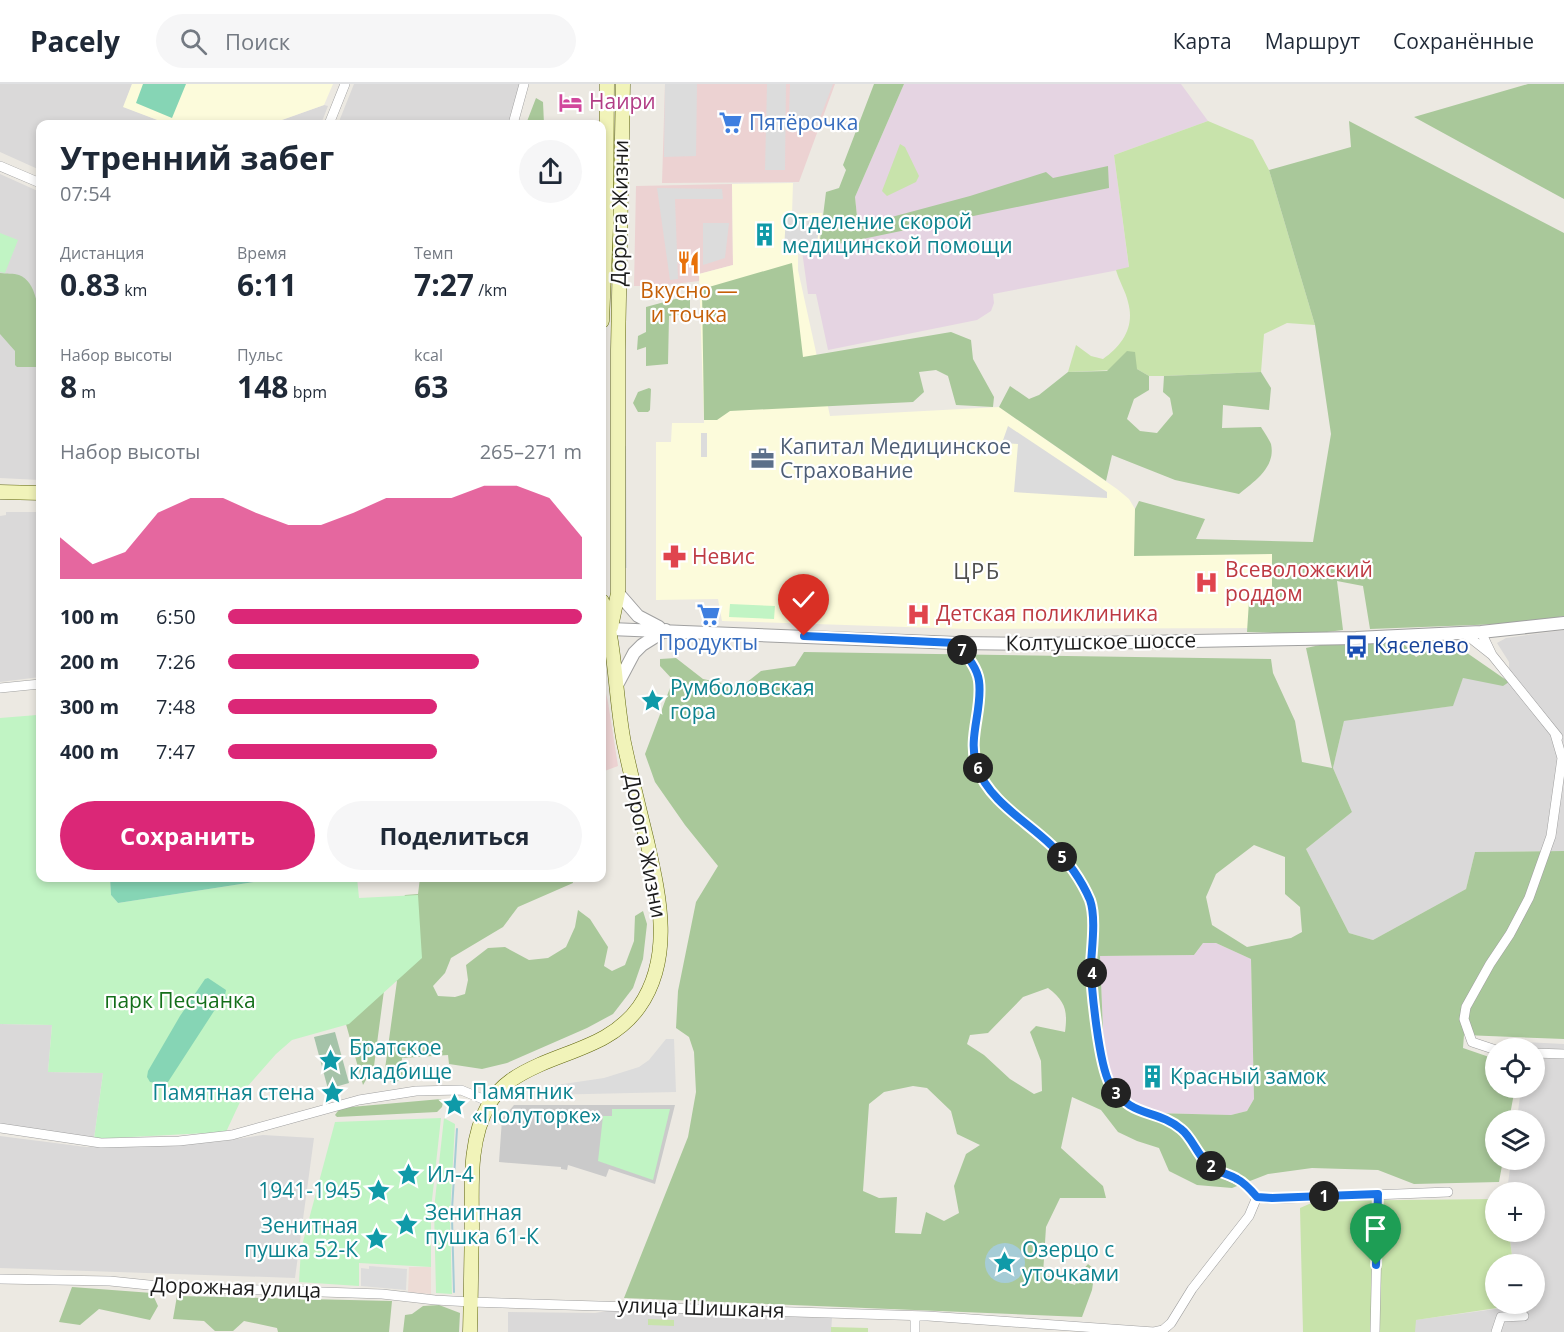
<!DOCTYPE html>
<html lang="ru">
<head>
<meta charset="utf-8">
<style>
	body { margin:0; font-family:"Open Sans",sans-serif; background:#f6f6f7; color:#1f2937; height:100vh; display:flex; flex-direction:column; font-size:22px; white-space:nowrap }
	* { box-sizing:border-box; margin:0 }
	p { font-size:20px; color:#747a83 }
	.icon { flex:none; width:33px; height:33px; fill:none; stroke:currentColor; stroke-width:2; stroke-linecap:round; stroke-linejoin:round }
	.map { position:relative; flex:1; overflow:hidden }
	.panel { position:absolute; left:36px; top:36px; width:570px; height:762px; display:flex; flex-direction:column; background:#fff; border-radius:12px; box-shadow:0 3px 9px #0003 }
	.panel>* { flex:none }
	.controls { position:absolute; left:1485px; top:954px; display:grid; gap:12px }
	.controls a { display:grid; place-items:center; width:60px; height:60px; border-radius:50%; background:#fff; box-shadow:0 3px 9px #0003; font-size:30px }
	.pin { position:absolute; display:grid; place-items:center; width:51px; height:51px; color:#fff; margin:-62px -26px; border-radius:50% 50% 50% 0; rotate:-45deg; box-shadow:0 0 6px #0007 }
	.pin .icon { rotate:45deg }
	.km { position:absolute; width:30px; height:30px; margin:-15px; border-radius:50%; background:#222; color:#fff; font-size:16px; line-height:30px; text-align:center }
	.round { display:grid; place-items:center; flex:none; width:63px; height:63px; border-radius:32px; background:#f6f6f7 }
	.overview { display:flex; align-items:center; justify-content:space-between; height:102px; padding:0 24px }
	h1 { font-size:33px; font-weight:700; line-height:45px }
	.figures { display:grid; grid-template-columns:repeat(3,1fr); gap:9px; height:102px; padding:6px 24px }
	.figures div { display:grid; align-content:center }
	.figures b { font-size:30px; font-weight:700 }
	.figures small { font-size:16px; font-weight:400 }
	.figures p { font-size:16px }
	.chart { height:168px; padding:12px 24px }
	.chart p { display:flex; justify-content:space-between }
	.chart svg { width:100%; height:108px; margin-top:6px; fill:#db2777; opacity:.7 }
	.cta { display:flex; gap:12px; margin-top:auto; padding:12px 24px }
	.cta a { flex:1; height:69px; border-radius:36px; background:#db2777; color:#fff; font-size:24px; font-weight:700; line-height:69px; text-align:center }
	.cta a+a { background:#f6f6f7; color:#1f2937 }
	ul { padding:0 24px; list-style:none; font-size:20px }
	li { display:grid; grid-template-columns:96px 72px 1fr; align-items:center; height:45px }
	li i { height:15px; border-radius:8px; background:#db2777 }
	header { display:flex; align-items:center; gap:36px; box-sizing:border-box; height:84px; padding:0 30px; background:#fff; border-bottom:2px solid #e0e1e3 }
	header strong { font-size:28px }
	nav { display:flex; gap:33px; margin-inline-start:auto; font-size:21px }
	.search { width:420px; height:54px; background:#f6f6f7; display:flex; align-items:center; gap:15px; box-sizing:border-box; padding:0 21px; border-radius:33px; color:#747a83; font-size:22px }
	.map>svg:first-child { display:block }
</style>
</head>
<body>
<header>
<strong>Pacely</strong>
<div class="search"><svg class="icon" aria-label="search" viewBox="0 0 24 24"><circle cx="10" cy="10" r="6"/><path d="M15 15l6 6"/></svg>Поиск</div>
<nav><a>Карта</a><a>Маршрут</a><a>Сохранённые</a></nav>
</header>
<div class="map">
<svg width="1564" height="1248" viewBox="0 0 1564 1248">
	<rect width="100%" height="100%" fill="#ece9e2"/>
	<!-- residential -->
	<path fill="#dad9d9" d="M0,0H132L124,23L168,40H40V86L0,68Z
		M354,0H521L509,40H338Z
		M324,21L328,22L321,40H276L279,37Z
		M0,90L40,108V396L0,394Z
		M6,428H40V593L0,598V432L6,431Z
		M1564,546V767L1475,768L1466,805L1373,856L1349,849L1306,765L1352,728L1333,684L1344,637L1452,622L1463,594L1509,598V578L1497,559L1506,554Z
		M0,940L52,941L48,988L103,989L94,1055L0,1041Z
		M1503,957L1564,960V1248H1415V1236L1517,1222V1220H1534V1180H1513L1509,1148H1534V1108H1507L1511,1076H1534V1036H1517L1521,1004H1534V964H1501Z
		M263,1051L314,1054L295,1194L0,1184V1052L86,1063H138L223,1057Z
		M613,1226L832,1234L831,1248H508V1228L595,1229Z"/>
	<!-- commercial -->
	<path fill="#ecd2d2" d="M665,0H835L799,98L662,99Z
		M732,100L733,181L699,190V197L657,202H634L636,102Z
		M602,592L608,618L618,682L602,688Z"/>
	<!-- industrial -->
	<path fill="#e5d4e2" d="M904,0H1181L1208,37L1114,71L1129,184L993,210L994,219L991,227L977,236L828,266L816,210H808L802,167L820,164L858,142L855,113Z
		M1203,859H1216L1251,875L1254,1015L1247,1027L1231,1031L1153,1029L1130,1019L1112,993L1104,971L1100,872L1194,871Z"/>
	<!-- education -->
	<path fill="#fcfbdb" d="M132,0H333L324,21L279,37L276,40H168L123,23Z
		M793,99L792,130L822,129L818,163L798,167V186L830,332L999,323L1117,405L1129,415L1135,425V471L1272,470V544L967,545L722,537L718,515L656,516V358H671L672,339H704L699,190L733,181L732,100Z"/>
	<!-- religious -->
	<path fill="#cacaca" d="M514,1021H675L655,1100L609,1085L606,1093L568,1081L567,1086L561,1085V1083L499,1078L502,1035Z"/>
	<!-- military -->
	<path fill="#eddcd6" d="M409,1183H431V1210L408,1208Z"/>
	<!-- grass -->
	<path fill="#c8e3ab" d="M1208,37L1253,56L1269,86L1315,241L1287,239L1264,250L1261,288L1164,292H1149L1137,285L1068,288L1076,261L1091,272L1103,275C1123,261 1135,242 1128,218C1126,208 1119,197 1116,186L1129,183L1114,71Z
		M900,60L905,63L919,92L916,98L887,112L882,107Z
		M1495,1115L1496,1148H1509L1513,1180H1496V1220H1517V1221L1416,1236L1415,1248H1303L1300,1124L1316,1117Z
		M648,1235L674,1236V1242L648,1241Z
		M831,1243L868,1244V1248H831Z"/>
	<!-- forest -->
	<path fill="#a9c89a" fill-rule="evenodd" d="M874,0H904L855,113L858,142L970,112L1046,88L1053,94L1108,82L1109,104L819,164L826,108L839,104L846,86L843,81Z
		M1528,0H1564V115L1414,33Z
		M536,14L543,18L544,40H526Z
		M1349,37L1564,149V532L1526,539L1370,545L1363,502L1337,497L1343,546L1311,550L1247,548L1249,517L1272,508V470L1134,472L1135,425L1139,417L1205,435L1196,455L1313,458L1331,350L1315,241L1269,86L1351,63Z
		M792,179L803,273L951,248L971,256L973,275L994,313L993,323L956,321L948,292L936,286L919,288L924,308L913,318L730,327L717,336H704L702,205Z
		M0,189C6,190 14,189 19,191C45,201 39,258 39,281L37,283H17L15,281V267L0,250Z
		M690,211V230L669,232L668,280L646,282V263L637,266L638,252L646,248V223Z
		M1127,267L1135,268L1137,285L1149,292V306L1134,315L1127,335L1140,347L1157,349L1173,330L1170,314L1163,308L1164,292L1261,288L1271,304L1269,326L1223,321L1222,344L1261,343C1264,348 1269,355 1271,360C1276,383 1255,397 1239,410L1175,396L1112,371L1106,397L999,323L1010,302L1029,315L1039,311L1068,288L1107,287Z
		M649,304L651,305L650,326L648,328H638L633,319L638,308Z
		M1403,559L1416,573L1434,563L1457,562L1509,598L1503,602L1463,594L1453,622L1344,637L1333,684L1352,728L1306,765L1349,849L1373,856L1466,805L1475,768L1564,767V955L1464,951L1463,964L1495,975L1496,1004H1515L1509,1036H1496V1076H1503L1499,1098L1414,1100L1378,1086L1312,1084L1268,1090L1232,1104L1197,1101L1169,1087L1159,1064L1137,1057L1118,1048L1101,1026L1072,1013L1061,1064L1103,1102L1106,1114H1060L1046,1143L1043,1190L1075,1201L1079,1190L1088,1180L1095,1186L1092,1206L1082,1233L624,1214L688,1053L696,1008L694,968L689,953L676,944L678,907L696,818L718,782L685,741L655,698L645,670L673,596L660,582V575L676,574L703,595L741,603L761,587L795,582L804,568L1271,575L1273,589L1295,637L1302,678L1332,684L1306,564L1320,561ZM1254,761L1285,773V810L1300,823L1302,848L1291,854L1247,863L1212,841L1206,813L1216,790ZM1203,859H1216L1251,875L1254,1015L1247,1027L1231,1031L1153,1029L1130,1019L1112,993L1104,971L1100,872L1194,871ZM1048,904C1065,917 1068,926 1065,948L1036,942L1030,948L1041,977L1042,1007L1034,1010L1010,995L984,971L967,960L970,951L988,949L1023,913ZM913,1002L927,1004L951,1027L957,1050L980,1061L966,1070L954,1102L959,1129L944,1137L926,1128L921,1150L895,1149L897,1113L879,1114L863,1107L869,1020L884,1008Z
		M420,794H572L573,799L518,823L503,843L451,874L445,889L433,902L438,912L455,913L465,910L468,896L466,881L488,864L505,863L529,876L548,874L566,863L575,843L578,826L590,835L608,863L604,882L612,887L625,881L634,857L635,832L643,827L647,840L643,875L633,904L613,930L587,944L507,979L482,985L449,980L448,971L402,974L403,995L394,999L387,996L385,985L397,897L385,899L374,982L363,1001L344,933L405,811L418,810Z
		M441,1015L443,1018L442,1023L437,1028L337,1033L335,1031L340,1024Z
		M72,1203L152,1209L158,1222L150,1236L99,1225L80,1241L59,1238Z
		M177,1212L392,1217L389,1248H278L277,1244L244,1237L233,1247H215L204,1237L173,1235Z
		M439,1221L460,1229L459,1248H403L405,1231L412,1230L423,1222Z"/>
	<!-- cemetery -->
	<path fill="#a5c3a9" d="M335,948L349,999L328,1005L314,953Z"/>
	<!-- park -->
	<path fill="#c1f4c4" d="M0,149L18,156L5,189L0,188Z
		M730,520L775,522L774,535L729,533Z
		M39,627L40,794H110L111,811L118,819L254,798L258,794H357L359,814L418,811L422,874L349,940L292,956L276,970L247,1003L226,1048L94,1055L103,989L48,988L52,941L0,940V634L37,631Z
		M612,1025H670L653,1096L598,1077L603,1032H612Z
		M441,1034L431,1125V1183L359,1179V1202L299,1198L301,1165L335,1038Z
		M444,1034L455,1040L450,1132L452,1210L436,1209L434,1125Z"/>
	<!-- pitch -->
	<path fill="#86d5b5" d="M143,0H186L172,34L136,19Z
		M110,794H258L254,798L118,819L111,811Z
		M208,894L226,906L225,911L231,918L218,925L216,924L168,998L160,1000L150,998L147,993L148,987L180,932L205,895Z"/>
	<!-- parking -->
	<path fill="#dcdcdc" d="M665,0H697L696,72L664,73Z
		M767,0H786L785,86H765Z
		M790,0H833L815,47L794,46L789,30Z
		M657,104L722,105L723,115H675L678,195L670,196Z
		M820,131L817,162L784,166L786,132Z
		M703,139H729L725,174L703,181Z
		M1008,342L1107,408V414L1014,408L1018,360L1002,359Z
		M701,349H707V373H701Z
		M626,362L627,484H623V363Z
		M666,955H674L676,1008L543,1011V1003L604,994L639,983L649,976Z
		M369,1182L407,1185L406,1206L361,1202V1184L369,1185Z"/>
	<!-- water -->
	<path fill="#a6ccd6" d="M985 1179a20 20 0 1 1 40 0a20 20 0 1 1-40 0Z"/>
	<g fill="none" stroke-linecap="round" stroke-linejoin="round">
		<!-- stream -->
		<path stroke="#a6ccd6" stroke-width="2" d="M452,1125L457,1045
			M452,1134L454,1208"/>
		<defs>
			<path id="minor" d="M329,40L345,0
				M513,40L524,0
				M0,82L40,99
				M1464,549L1492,571L1481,548
				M956,559C965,570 977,582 979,597C983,626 967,654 977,683C989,717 1026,737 1051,761C1067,775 1082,796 1090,817C1096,833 1092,862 1091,880C1091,904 1099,981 1110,1000C1131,1035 1156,1024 1181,1045C1192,1054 1198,1073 1212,1083C1230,1096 1240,1092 1257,1113L1272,1115L1448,1108
				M1492,571L1558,653
				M0,604L40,600
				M1496,966L1472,958L1464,935L1466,923L1490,880L1510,850L1529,814L1551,752L1562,674L1555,650
				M1534,969L1564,970
				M0,1044L101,1059L179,1057L232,1051L359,1016L416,1007L461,1006L490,1018
				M0,1195L110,1197L168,1203L382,1210L435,1216L471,1218L928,1232L1154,1248L1163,1246L1171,1239L1192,1205L1249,1132L1257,1113
				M915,1232V1248
				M1375,1248L1378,1110
				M1496,1248L1501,1233L1524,1232"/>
			<path id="tertiary" d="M618,509L638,532L659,543
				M610,545L956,559L1036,560L1356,554L1481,548L1564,539
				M616,603L634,569L642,561L666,546"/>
			<path id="secondary" d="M602,237L606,144L607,0
				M0,408L40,409
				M611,543L618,509V266L623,0
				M470,1248C471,1213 471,1178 472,1144C472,1102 468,1057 489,1020C501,1000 519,990 539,981C575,965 614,958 639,923C674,873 659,811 647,757C639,724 631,692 624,659C615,612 616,563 602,517"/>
		</defs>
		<!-- minor casing -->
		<use href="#minor" stroke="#a0a0a0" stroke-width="10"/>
		<!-- tertiary casing -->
		<use href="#tertiary" stroke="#a0a0a0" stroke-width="14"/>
		<!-- secondary casing -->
		<use href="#secondary" stroke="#60670e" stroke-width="15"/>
		<!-- minor -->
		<use href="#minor" stroke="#fff" stroke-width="9"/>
		<!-- tertiary -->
		<use href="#tertiary" stroke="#fff" stroke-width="12"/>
		<!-- secondary -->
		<use href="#secondary" stroke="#f1f3b9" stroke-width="14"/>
	</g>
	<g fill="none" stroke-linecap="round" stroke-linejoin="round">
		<defs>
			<path id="route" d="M804,552L956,559C965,570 977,582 979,597C983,626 967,654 977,683C989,717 1026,737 1051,761C1067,775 1082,797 1090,816C1096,833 1092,862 1091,880C1091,904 1099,981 1110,1000C1131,1035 1156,1024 1181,1045C1193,1054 1197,1073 1212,1083C1219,1089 1229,1090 1237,1095C1245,1099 1251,1106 1257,1113L1272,1114L1378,1110L1376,1181"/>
		</defs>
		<!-- route casing -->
		<use href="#route" stroke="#fff" stroke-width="12"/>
		<!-- route -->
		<use href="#route" stroke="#1a73e8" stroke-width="8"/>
	</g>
	<!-- icons -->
	<defs>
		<symbol id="hotel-bare" viewBox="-9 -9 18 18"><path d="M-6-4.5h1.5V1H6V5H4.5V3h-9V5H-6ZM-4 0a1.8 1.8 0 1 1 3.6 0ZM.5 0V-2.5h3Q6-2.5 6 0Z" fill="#d1479c" stroke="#fff" stroke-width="2.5" paint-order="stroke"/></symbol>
		<symbol id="supermarket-bare" viewBox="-9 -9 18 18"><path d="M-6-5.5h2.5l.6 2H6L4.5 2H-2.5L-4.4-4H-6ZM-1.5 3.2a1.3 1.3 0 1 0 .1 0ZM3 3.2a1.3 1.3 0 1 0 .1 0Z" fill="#3f7fe0" stroke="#fff" stroke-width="2.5" paint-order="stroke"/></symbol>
		<symbol id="building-bare" viewBox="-9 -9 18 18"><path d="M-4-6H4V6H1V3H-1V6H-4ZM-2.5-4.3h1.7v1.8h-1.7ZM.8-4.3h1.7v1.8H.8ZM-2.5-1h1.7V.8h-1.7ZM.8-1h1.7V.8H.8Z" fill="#0f9aa8" stroke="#fff" stroke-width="2.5" paint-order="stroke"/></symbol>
		<symbol id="restaurant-bare" viewBox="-9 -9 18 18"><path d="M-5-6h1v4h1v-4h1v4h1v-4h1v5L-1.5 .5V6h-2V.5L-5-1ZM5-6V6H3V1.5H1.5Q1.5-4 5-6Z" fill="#e8710a" stroke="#fff" stroke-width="2.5" paint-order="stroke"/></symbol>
		<symbol id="office-bare" viewBox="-9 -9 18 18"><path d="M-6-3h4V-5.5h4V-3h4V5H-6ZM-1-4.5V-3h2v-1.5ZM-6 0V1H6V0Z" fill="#5c6f8a" stroke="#fff" stroke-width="2.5" paint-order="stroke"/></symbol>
		<symbol id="pharmacy-bare" viewBox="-9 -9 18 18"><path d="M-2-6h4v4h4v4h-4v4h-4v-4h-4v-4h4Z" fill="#e0444e" stroke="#fff" stroke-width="2.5" paint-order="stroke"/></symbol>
		<symbol id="hospital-bare" viewBox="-9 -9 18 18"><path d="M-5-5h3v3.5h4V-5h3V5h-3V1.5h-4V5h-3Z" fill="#e0444e" stroke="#fff" stroke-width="2.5" paint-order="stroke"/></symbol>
		<symbol id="bus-bare" viewBox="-9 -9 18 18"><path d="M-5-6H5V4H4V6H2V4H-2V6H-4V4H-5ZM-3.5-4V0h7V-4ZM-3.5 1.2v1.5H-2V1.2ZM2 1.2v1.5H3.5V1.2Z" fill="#1a4fb4" stroke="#fff" stroke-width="2.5" paint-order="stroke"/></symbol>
		<symbol id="sight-bare" viewBox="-9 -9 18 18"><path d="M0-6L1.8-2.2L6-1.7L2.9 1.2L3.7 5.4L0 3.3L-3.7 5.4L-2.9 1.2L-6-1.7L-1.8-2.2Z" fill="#0f9aa8" stroke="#fff" stroke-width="2.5" paint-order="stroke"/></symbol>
	</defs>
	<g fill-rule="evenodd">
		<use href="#hotel-bare" x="554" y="2" width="33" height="33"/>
		<use href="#supermarket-bare" x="714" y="22" width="33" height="33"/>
		<use href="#building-bare" x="748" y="134" width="33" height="33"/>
		<use href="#restaurant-bare" x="672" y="162" width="33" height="33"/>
		<use href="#office-bare" x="746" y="358" width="33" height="33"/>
		<use href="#pharmacy-bare" x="658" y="456" width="33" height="33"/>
		<use href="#hospital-bare" x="1190" y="482" width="33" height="33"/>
		<use href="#hospital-bare" x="902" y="514" width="33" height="33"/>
		<use href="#supermarket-bare" x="692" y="514" width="33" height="33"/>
		<use href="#bus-bare" x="1340" y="546" width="33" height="33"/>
		<use href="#sight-bare" x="636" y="600" width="33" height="33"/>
		<use href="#sight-bare" x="314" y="960" width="33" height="33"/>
		<use href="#building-bare" x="1136" y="976" width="33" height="33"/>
		<use href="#sight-bare" x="316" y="992" width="33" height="33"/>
		<use href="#sight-bare" x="438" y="1004" width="33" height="33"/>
		<use href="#sight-bare" x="392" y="1074" width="33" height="33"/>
		<use href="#sight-bare" x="362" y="1090" width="33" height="33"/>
		<use href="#sight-bare" x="390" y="1124" width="33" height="33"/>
		<use href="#sight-bare" x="360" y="1138" width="33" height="33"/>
		<use href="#sight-bare" x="988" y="1162" width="33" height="33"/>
	</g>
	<g text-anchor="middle" stroke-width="4.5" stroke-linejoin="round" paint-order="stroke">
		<!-- hotel labels -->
		<g font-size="21" fill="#b23c85" stroke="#fff" text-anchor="start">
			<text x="589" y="25">Наири</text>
		</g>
		<!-- shop labels -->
		<g font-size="21" fill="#366cbe" stroke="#fff" text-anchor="start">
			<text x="749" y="46">Пятёрочка</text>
			<text x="708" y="566" text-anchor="middle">Продукты</text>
		</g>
		<!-- street labels -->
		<g font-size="21" fill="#1c1c1c" stroke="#fff">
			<text transform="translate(620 129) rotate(-89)" y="7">Дорога Жизни</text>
			<text transform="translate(1101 558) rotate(-1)" y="7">Колтушское шоссе</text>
			<text transform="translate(645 762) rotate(79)" y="7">Дорога Жизни</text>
			<text transform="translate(236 1204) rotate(2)" y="7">Дорожная улица</text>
			<text transform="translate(701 1224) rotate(2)" y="7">улица Шишканя</text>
		</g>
		<!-- culture labels -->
		<g font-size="21" fill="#0d838f" stroke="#fff" text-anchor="start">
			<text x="782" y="145">Отделение скорой<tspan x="782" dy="24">медицинской помощи</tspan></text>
			<text x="670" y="611">Румболовская<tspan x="670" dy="24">гора</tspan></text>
			<text x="349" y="971">Братское<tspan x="349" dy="24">кладбище</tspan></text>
			<text x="1170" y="1000">Красный замок</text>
			<text x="472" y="1015">Памятник<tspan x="472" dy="24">«Полуторке»</tspan></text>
			<text x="315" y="1016" text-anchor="end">Памятная стена</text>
			<text x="427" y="1098">Ил-4</text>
			<text x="361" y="1114" text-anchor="end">1941-1945</text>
			<text x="425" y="1136">Зенитная<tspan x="425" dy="24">пушка 61-К</tspan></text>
			<text x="358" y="1149" text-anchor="end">Зенитная<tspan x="358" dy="24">пушка 52-К</tspan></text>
			<text x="1022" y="1173">Озерцо с<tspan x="1022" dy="24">уточками</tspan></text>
		</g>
		<!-- food labels -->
		<g font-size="21" fill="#c56008" stroke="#fff">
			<text x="689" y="214">Вкусно —<tspan x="689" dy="24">и точка</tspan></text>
		</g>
		<!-- service labels -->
		<g font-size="21" fill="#4e5e75" stroke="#fff" text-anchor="start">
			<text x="780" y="370">Капитал Медицинское<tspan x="780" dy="24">Страхование</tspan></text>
		</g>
		<!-- health labels -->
		<g font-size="21" fill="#be3a42" stroke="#fff" text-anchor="start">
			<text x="692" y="480">Невис</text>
			<text x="1225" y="493">Всеволожский<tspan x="1225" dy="24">роддом</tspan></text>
			<text x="936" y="537">Детская поликлиника</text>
		</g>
		<!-- transit labels -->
		<g font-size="21" fill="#164399" stroke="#fff" text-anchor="start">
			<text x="1374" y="569">Кяселево</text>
		</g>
		<!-- park labels -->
		<g font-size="21" fill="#146f1a" stroke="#fff">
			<text x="180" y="924">парк Песчанка</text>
		</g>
		<!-- neighbourhood labels -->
		<g font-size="22" letter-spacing="1.5" fill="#4f4f4f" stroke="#fff">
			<text x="977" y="495">ЦРБ</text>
		</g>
	</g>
</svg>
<div class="controls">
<a><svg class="icon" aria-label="locate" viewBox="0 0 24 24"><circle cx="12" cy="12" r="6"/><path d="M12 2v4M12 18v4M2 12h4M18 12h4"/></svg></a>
<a><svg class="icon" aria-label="layers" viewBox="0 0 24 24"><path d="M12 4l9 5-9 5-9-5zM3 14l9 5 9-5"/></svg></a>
<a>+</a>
<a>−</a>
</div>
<div class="pin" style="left:1376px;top:1181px;background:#1e9e55"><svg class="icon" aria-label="arrive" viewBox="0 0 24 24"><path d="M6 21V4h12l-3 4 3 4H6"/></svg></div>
<div class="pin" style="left:804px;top:552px;background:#d93025"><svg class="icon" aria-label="check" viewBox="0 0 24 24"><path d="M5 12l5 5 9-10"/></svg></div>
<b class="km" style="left:1324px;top:1112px">1</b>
<b class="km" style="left:1211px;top:1082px">2</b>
<b class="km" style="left:1116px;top:1009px">3</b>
<b class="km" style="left:1092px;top:889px">4</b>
<b class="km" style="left:1062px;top:773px">5</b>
<b class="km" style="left:978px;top:684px">6</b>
<b class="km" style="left:962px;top:566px">7</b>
<section class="panel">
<div class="overview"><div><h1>Утренний забег</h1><p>07:54</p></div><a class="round"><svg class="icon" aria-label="share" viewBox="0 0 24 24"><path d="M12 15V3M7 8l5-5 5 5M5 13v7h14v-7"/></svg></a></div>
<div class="figures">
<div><p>Дистанция</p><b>0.83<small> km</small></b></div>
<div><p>Время</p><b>6:11</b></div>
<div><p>Темп</p><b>7:27<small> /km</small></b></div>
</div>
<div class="figures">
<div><p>Набор высоты</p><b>8<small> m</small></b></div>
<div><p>Пульс</p><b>148<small> bpm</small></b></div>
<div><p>kcal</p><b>63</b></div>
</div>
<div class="chart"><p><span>Набор высоты</span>265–271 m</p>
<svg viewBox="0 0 160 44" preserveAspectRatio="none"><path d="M0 44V27L10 38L20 33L30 17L40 11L50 11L60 17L70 22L80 22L90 17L100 11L110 11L120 11L130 6L140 6L150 11L160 27V44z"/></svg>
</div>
<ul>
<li><b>100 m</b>6:50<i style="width:100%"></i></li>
<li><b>200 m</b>7:26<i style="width:71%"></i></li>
<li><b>300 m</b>7:48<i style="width:59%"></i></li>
<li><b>400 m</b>7:47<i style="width:59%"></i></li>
</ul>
<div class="cta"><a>Сохранить</a><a>Поделиться</a></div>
</section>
</div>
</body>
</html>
